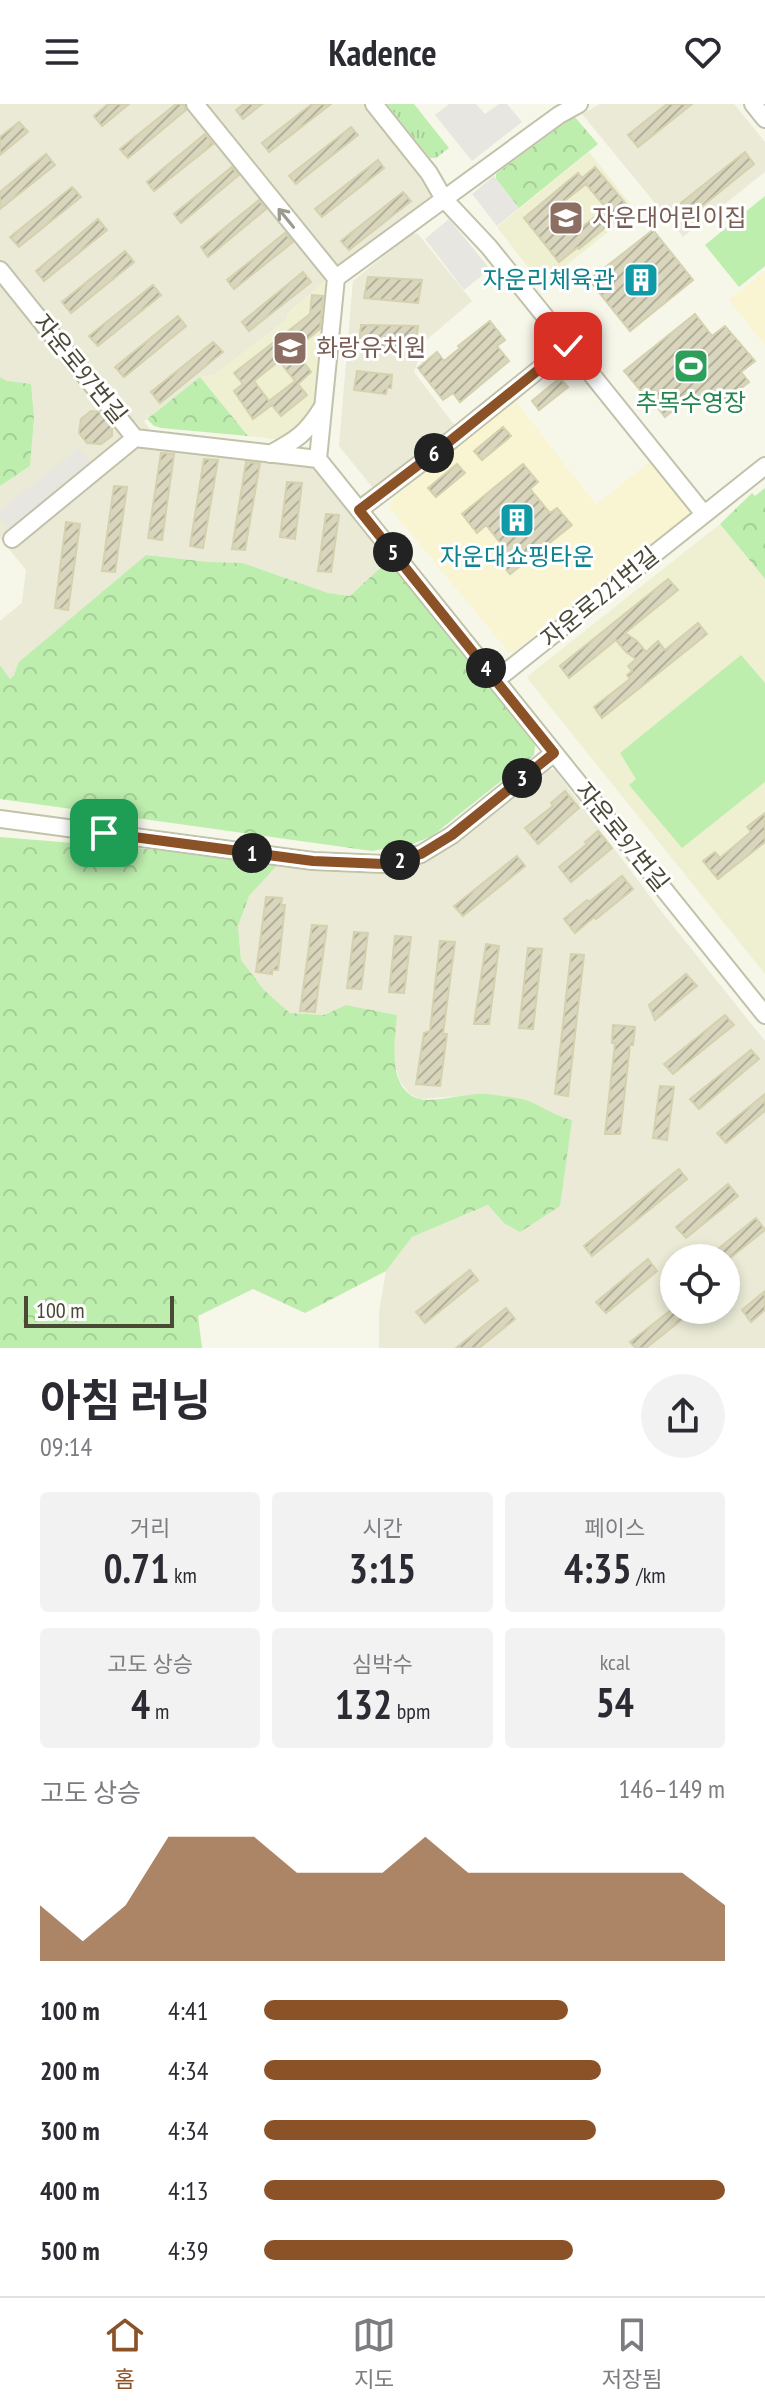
<!DOCTYPE html>
<html lang="ko">
<head>
<meta charset="utf-8">
<style>
	body { margin:0; font-family:"PT Sans Narrow","Noto Sans KR",sans-serif; background:#f2f2f3; color:#2b2b33; height:100vh; display:flex; flex-direction:column; font-size:30px; white-space:nowrap }
	* { box-sizing:border-box; margin:0 }
	p { font-size:26px; color:#7c7c81 }
	.icon { flex:none; width:44px; height:44px; fill:none; stroke:currentColor; stroke-width:2; stroke-linecap:round; stroke-linejoin:round }
	.map { position:relative; height:1244px; overflow:hidden }
	.sheet { display:flex; flex-direction:column; background:#fff; flex:1 }
	.sheet>* { flex:none }
	.fabs { position:absolute; left:660px; top:1140px; display:grid; gap:16px }
	.fabs a { display:grid; place-items:center; width:80px; height:80px; border-radius:50%; background:#fff; box-shadow:0 4px 12px #0003; font-size:40px }
	.scale { position:absolute; left:24px; bottom:20px; width:150px; box-sizing:border-box; padding-left:8px; border:4px solid #4a4936; border-top:0; font-size:22px; line-height:28px; white-space:nowrap; color:#4a4936; -webkit-text-stroke:6px #fff; paint-order:stroke }
	.pin { position:absolute; display:grid; place-items:center; width:68px; height:68px; color:#fff; margin:-34px; border-radius:16px; box-shadow:0 4px 12px #0006 }
	.km { position:absolute; width:40px; height:40px; margin:-20px; border-radius:50%; background:#222; color:#fff; font-size:22px; line-height:40px; text-align:center }
	.round { display:grid; place-items:center; flex:none; width:84px; height:84px; border-radius:42px; background:#f2f2f3 }
	.head { display:flex; align-items:center; justify-content:space-between; height:136px; padding:0 40px }
	h1 { font-size:44px; font-weight:700; line-height:60px }
	.stats { display:grid; grid-template-columns:repeat(3,1fr); gap:12px; height:136px; padding:8px 40px }
	.stats div { display:grid; align-content:center; border-radius:8px; background:#f2f2f3; text-align:center }
	.stats b { font-size:40px; font-weight:700 }
	.stats small { font-size:22px; font-weight:400 }
	.stats p { font-size:22px }
	.chart { height:224px; padding:16px 40px }
	.chart p { display:flex; justify-content:space-between }
	.chart svg { width:100%; height:144px; margin-top:8px; fill:#8a5226; opacity:.7 }
	ul { padding:0 40px; list-style:none; font-size:26px }
	li { display:grid; grid-template-columns:128px 96px 1fr; align-items:center; height:60px }
	li i { height:20px; border-radius:10px; background:#8a5226 }
	header { display:flex; justify-content:space-between; align-items:center; height:104px; padding:0 40px; background:#fff; font-size:36px; font-weight:700 }
	.menu { display:flex; justify-content:space-around; align-items:center; height:112px; border-top:2px solid #e1e1e2; background:#fff; font-size:22px; color:#7c7c81 }
	.menu a { display:grid; justify-items:center; gap:4px }
	.menu .selected { color:#8a5226 }
	.map>svg:first-child { display:block }
</style>
</head>
<body>
<header><svg class="icon" aria-label="menu" viewBox="0 0 24 24"><path d="M4 6h16M4 12h16M4 18h16"/></svg>Kadence<svg class="icon" aria-label="heart" viewBox="0 0 24 24"><path d="M12 20l-8-8c-3-5 5-10 8-4 3-6 11-1 8 4z"/></svg></header>
<div class="map">
<svg width="765" height="1244" viewBox="0 0 765 1244">
	<defs>
		<pattern id="grass-tufts" width="24" height="20" patternUnits="userSpaceOnUse" patternTransform="scale(2)"><rect width="24" height="20" fill="#bdeeae"/><path d="M3 7l-1-3M5 7V3M7 7l1-3M15 17l-1-3M17 17v-4M19 17l1-3" fill="none" stroke="#a4ce96"/></pattern>
		<pattern id="forest-crowns" width="20" height="18" patternUnits="userSpaceOnUse" patternTransform="scale(2)"><rect width="20" height="18" fill="#bdeeae"/><path d="M2 6a3 3 0 1 1 6 0M12 15a3 3 0 1 1 6 0" fill="none" stroke="#a4ce96"/></pattern>
		<pattern id="building-hatch" width="6" height="6" patternUnits="userSpaceOnUse" patternTransform="scale(2)"><rect width="6" height="6" fill="#d9d6bd"/><path d="M-1 1l2-2M0 6l6-6M5 7l2-2" fill="none" stroke="#b2b09a"/></pattern>
	</defs>
	<rect width="100%" height="100%" fill="#f6f6e9"/>
	<!-- residential -->
	<path fill="#eaead6" fill-rule="evenodd" d="M0,0H368L436,88L324,178L288,209L286,216L214,271L200,273L144,317L149,324L150,339L314,358L393,452L350,492L328,489L243,459L209,458L146,451L20,558L14,571L10,575L0,561V517L22,499L26,466L0,434V382L30,362L34,315L7,277L0,273Z
		M600,0H734L765,38V68L683,133L582,10Z
		M412,129L418,130L472,197L424,238L414,268L455,322L381,383L373,384L339,342L353,177Z
		M541,665L555,666L661,807L765,937V1244H379V1208L386,1167L412,1133L489,1101L504,1119L559,1013L524,996L485,990L420,995L409,989L400,977L393,953L397,911L346,901L324,911L290,909L264,886L241,856L238,822L249,792L282,756L389,764ZM674,1154H726V1206H674Z"/>
	<!-- commercial -->
	<path fill="#f9f5d2" d="M765,167V241L729,196Z
		M514,295L596,401L652,356L690,403L688,412L513,548L508,547L390,404L391,396Z"/>
	<!-- education -->
	<path fill="#eff0d1" d="M589,48L635,106L542,181L497,123Z
		M324,178L335,190L323,308L290,337L248,332L200,273L214,271L286,216L288,209Z
		M720,420L765,475V870L528,575L529,571Z"/>
	<!-- grass -->
	<path fill="url(#grass-tufts)" d="M387,0H414L449,44L436,54H430Z"/>
	<!-- forest -->
	<path fill="url(#forest-crowns)" d="M574,12L598,40L519,104L496,75V70Z
		M0,273L7,277L31,280L34,315L30,362L0,382Z
		M200,273L248,332L161,324L154,322L147,315Z
		M765,384V475L720,420L752,389L755,392Z
		M146,451L209,458L243,459L328,489L350,492L393,452L536,635L534,651L432,732L413,740L372,747L0,695V561L10,575L14,571L19,558Z
		M0,733L282,756L249,792L238,822L241,856L264,886L290,909L324,911L346,901L397,911C395,936 386,986 420,995C434,999 470,988 488,990C500,992 515,993 526,996C542,1002 554,1012 572,1016L560,1102L520,1128L504,1119L488,1101L412,1133L386,1167L305,1209L253,1185L198,1212L202,1244H0Z"/>
	<!-- pitch -->
	<path fill="#bdeeae" d="M765,92V162L739,183L705,141Z
		M741,551L765,579V678L682,744L629,681L636,675L620,649Z"/>
	<!-- parking -->
	<path fill="#e7e6e1" d="M449,0H476L485,10L499,0H507L522,18L472,57L435,11Z
		M494,72L519,104L497,122L472,90Z
		M449,115L490,165L464,186L425,135Z
		M79,344L93,362L12,429L0,413V407Z"/>
	<!-- building -->
	<path fill="url(#building-hatch)" stroke="#d4d1af" stroke-width="2" fill-rule="evenodd" d="M108,0H129L102,22L94,12Z
		M176,0H184L186,6L128,54L120,45Z
		M244,0H262L243,15L236,6Z
		M312,0H331L269,48L262,39Z
		M667,0H692L638,43L628,31Z
		M19,18L28,28L0,51V33Z
		M351,23L358,31L296,80L289,72Z
		M205,30L213,40L154,87L147,78Z
		M745,48L754,60L691,111L681,99Z
		M46,50L55,61L0,105V88Z
		M378,56L384,64L322,113L315,105Z
		M232,63L239,71L181,119L174,110Z
		M595,63L626,100L612,111L616,115L579,145L578,143L559,158L524,114L578,69L582,74ZM586,80L606,104L572,131L553,106Z
		M72,83L81,93L19,143L10,133Z
		M403,88L411,97L349,146L341,137Z
		M259,96L266,105L208,153L201,143Z
		M98,115L107,126L44,177L36,167Z
		M653,126L693,176L630,227L589,176Z
		M285,129L293,138L234,185L227,176Z
		M125,147L134,158L71,209L62,198Z
		M303,168L311,178L249,227L242,218Z
		M368,173L422,176L418,199L364,194Z
		M153,181L161,191L98,242L89,232Z
		M312,191L323,192L320,225L294,246L311,268L298,280L307,291L281,312L272,301L253,315L234,287L243,280L234,269L310,210ZM279,257L295,277L269,297L254,277Z
		M695,210L712,232L725,222L755,257L741,268L749,278L713,306L705,297L696,302L689,293L665,313L657,303L655,304L624,267Z
		M178,212L186,222L124,273L115,263Z
		M490,217L505,236L497,242L509,257L460,298L453,289L443,296L418,264L437,248L444,257L460,244L458,242Z
		M361,221L418,222L415,245L359,241Z
		M213,238L223,248L160,299L151,288Z
		M357,267L392,271L391,284H387L386,290L354,286Z
		M560,274L568,283L539,306L532,297Z
		M91,307L100,308L112,323V332L101,340L87,339L79,329L81,315Z
		M503,323L511,332L482,356L474,347Z
		M161,349L174,350L162,436L148,434Z
		M204,355L218,356L203,444L190,442Z
		M246,358L260,359L245,446L232,445Z
		M457,360L465,369L436,393L428,384Z
		M523,360L538,378L530,385L550,409L557,404L572,421L510,470L496,453L505,445L486,421L477,429L462,410Z
		M287,378L302,379L295,435L280,433Z
		M114,382L127,383L115,468L102,467Z
		M326,410L339,411L331,468L318,467Z
		M66,418L80,420L68,506L55,504Z
		M668,475L678,486L625,529L637,537L646,548L658,537L665,546L698,519L707,530L602,614L594,603L630,575L627,571L632,567L628,562L636,555L626,548L616,536L569,574L560,562Z
		M565,687L579,704L538,740L525,724L553,702L551,699Z
		M765,709V738L718,775L703,757L715,748L720,754L751,728L747,723Z
		M598,727L612,744L571,778L559,763L587,740L585,738Z
		M517,752L525,762L463,812L454,802Z
		M622,772L633,785L596,815L594,813L575,829L564,815L587,796L589,798Z
		M266,793L282,794L281,801H285L278,866H272V870L256,868Z
		M312,821L327,822L315,908L300,907Z
		M354,828L368,829L361,885L347,884Z
		M395,832L411,833L404,889L389,888Z
		M440,837L455,838L443,930H447L440,982L416,980L424,929L430,927Z
		M486,840L499,842L489,920H474Z
		M528,844L542,845L533,925L519,924Z
		M571,850L584,851L568,992L555,990Z
		M686,870L697,882L655,916L649,901Z
		M725,911L734,921L673,970L664,960Z
		M613,921L635,923L633,941H630L620,1030H605L615,939H612Z
		M751,946L759,955L699,1005L690,995Z
		M660,982L674,983L667,1036L653,1034Z
		M765,990V1007L726,1039L717,1029Z
		M679,1065L687,1075L592,1152L584,1142Z
		M728,1080L738,1092L686,1134L676,1123Z
		M756,1114L765,1126L730,1154H707Z
		M648,1155L657,1167L606,1209L596,1198Z
		M470,1166L478,1176L425,1219L416,1208Z
		M765,1187V1206L751,1218L742,1206Z
		M506,1204L515,1215L479,1244H456Z
		M671,1206H694L646,1244H636L630,1238Z"/>
	<g fill="none" stroke-linecap="round" stroke-linejoin="round">
		<defs>
			<path id="minor" d="M195,0L336,174L318,355
				M374,0L429,69L444,95L559,11L579,0
				M753,0L765,15
				M0,166L135,334L318,355L765,911
				M336,174L444,95L489,143L704,410
				M270,350C296,336 306,330 322,304
				M359,406L450,337L568,242
				M12,435L135,334
				M496,576L765,362
				M0,715L313,757L384,760L421,750L452,731L554,649"/>
		</defs>
		<!-- minor casing -->
		<use href="#minor" stroke="#c2c2aa" stroke-width="20"/>
		<!-- minor -->
		<use href="#minor" stroke="#fff" stroke-width="16"/>
	</g>
	<!-- one-way arrows -->
	<defs><path id="oneway-shaft" d="M-6 0H5M1.5-3L5.5 0L1.5 3" fill="none" stroke-width="1.6" stroke-linecap="round" stroke-linejoin="round" transform="scale(2)"/></defs>
	<use stroke="#9b9b90" href="#oneway-shaft" transform="translate(286 114) rotate(-129)"/>
	<g fill="none" stroke-linecap="round" stroke-linejoin="round">
		<defs>
			<path id="route" d="M104,729L313,757L384,760L421,750L452,731L554,649L359,406L450,337L568,242"/>
		</defs>
		<!-- route casing -->
		<use href="#route" stroke="#fff" stroke-width="16"/>
		<!-- route -->
		<use href="#route" stroke="#8a5226" stroke-width="10"/>
	</g>
	<!-- icons -->
	<defs>
		<symbol id="school-square" viewBox="-11 -11 22 22"><rect x="-9" y="-9" width="18" height="18" rx="4" fill="#8d6e63" stroke="#fff"/><path d="M0-5L7-2L0 1L-7-2ZM-4 1L0 2.5L4 1V4Q0 6-4 4Z" fill="#fff"/></symbol>
		<symbol id="building-square" viewBox="-11 -11 22 22"><rect x="-9" y="-9" width="18" height="18" rx="4" fill="#0f9aa8" stroke="#fff"/><path d="M-4-6H4V6H1V3H-1V6H-4ZM-2.5-4.3h1.7v1.8h-1.7ZM.8-4.3h1.7v1.8H.8ZM-2.5-1h1.7V.8h-1.7ZM.8-1h1.7V.8H.8Z" fill="#fff"/></symbol>
		<symbol id="stadium-square" viewBox="-11 -11 22 22"><rect x="-9" y="-9" width="18" height="18" rx="4" fill="#2e9e5b" stroke="#fff"/><path d="M0-5a6.5 5 0 1 0 0 10a6.5 5 0 1 0 0-10ZM-3.5-1.8h7v3.6h-7Z" fill="#fff"/></symbol>
	</defs>
	<g fill-rule="evenodd">
		<use href="#school-square" x="546" y="94" width="40" height="40"/>
		<use href="#building-square" x="621" y="156" width="40" height="40"/>
		<use href="#school-square" x="270" y="224" width="40" height="40"/>
		<use href="#stadium-square" x="671" y="242" width="40" height="40"/>
		<use href="#building-square" x="497" y="396" width="40" height="40"/>
	</g>
	<g text-anchor="middle" stroke-width="6" stroke-linejoin="round" paint-order="stroke">
		<!-- education labels -->
		<g font-size="24" fill="#785e54" stroke="#fff" text-anchor="start">
			<text x="592" y="122">자운대어린이집</text>
			<text x="316" y="252">화랑유치원</text>
		</g>
		<!-- culture labels -->
		<g font-size="24" fill="#0d838f" stroke="#fff" text-anchor="end">
			<text x="615" y="184">자운리체육관</text>
			<text x="517" y="461" text-anchor="middle">자운대쇼핑타운</text>
		</g>
		<!-- street labels -->
		<g font-size="24" fill="#4a4936" stroke="#fff">
			<text transform="translate(80 265) rotate(51)" y="8">자운로97번길</text>
			<text transform="translate(600 493) rotate(-39)" y="8">자운로221번길</text>
			<text transform="translate(622 733) rotate(51)" y="8">자운로97번길</text>
		</g>
		<!-- leisure labels -->
		<g font-size="24" fill="#27864d" stroke="#fff">
			<text x="691" y="307">추목수영장</text>
		</g>
	</g>
</svg>
<div class="fabs">
<a><svg class="icon" aria-label="locate" viewBox="0 0 24 24"><circle cx="12" cy="12" r="6"/><path d="M12 2v4M12 18v4M2 12h4M18 12h4"/></svg></a>
</div>
<div class="scale">100 m</div>
<div class="pin" style="left:104px;top:729px;background:#1e9e55"><svg class="icon" aria-label="arrive" viewBox="0 0 24 24"><path d="M6 21V4h12l-3 4 3 4H6"/></svg></div>
<div class="pin" style="left:568px;top:242px;background:#d93025"><svg class="icon" aria-label="check" viewBox="0 0 24 24"><path d="M5 12l5 5 9-10"/></svg></div>
<b class="km" style="left:252px;top:749px">1</b>
<b class="km" style="left:400px;top:756px">2</b>
<b class="km" style="left:522px;top:674px">3</b>
<b class="km" style="left:486px;top:564px">4</b>
<b class="km" style="left:393px;top:448px">5</b>
<b class="km" style="left:434px;top:349px">6</b>
</div>
<section class="sheet">
<div class="head"><div><h1>아침 러닝</h1><p>09:14</p></div><a class="round"><svg class="icon" aria-label="share" viewBox="0 0 24 24"><path d="M12 15V3M7 8l5-5 5 5M5 13v7h14v-7"/></svg></a></div>
<div class="stats">
<div><p>거리</p><b>0.71<small> km</small></b></div>
<div><p>시간</p><b>3:15</b></div>
<div><p>페이스</p><b>4:35<small> /km</small></b></div>
</div>
<div class="stats">
<div><p>고도 상승</p><b>4<small> m</small></b></div>
<div><p>심박수</p><b>132<small> bpm</small></b></div>
<div><p>kcal</p><b>54</b></div>
</div>
<div class="chart"><p><span>고도 상승</span>146–149 m</p>
<svg viewBox="0 0 160 44" preserveAspectRatio="none"><path d="M0 44V27L10 38L20 27L30 6L40 6L50 6L60 17L70 17L80 17L90 6L100 17L110 17L120 17L130 17L140 17L150 17L160 27V44z"/></svg>
</div>
<ul>
<li><b>100 m</b>4:41<i style="width:66%"></i></li>
<li><b>200 m</b>4:34<i style="width:73%"></i></li>
<li><b>300 m</b>4:34<i style="width:72%"></i></li>
<li><b>400 m</b>4:13<i style="width:100%"></i></li>
<li><b>500 m</b>4:39<i style="width:67%"></i></li>
</ul>
</section>
<nav class="menu">
<a class="selected"><svg class="icon" aria-label="home" viewBox="0 0 24 24"><path d="M3 11l9-7 9 7M6 9v11h12V9"/></svg>홈</a>
<a><svg class="icon" aria-label="map" viewBox="0 0 24 24"><path d="M3 6l6-2 6 2 6-2v14l-6 2-6-2-6 2zM9 4v14M15 6v14"/></svg>지도</a>
<a><svg class="icon" aria-label="saved" viewBox="0 0 24 24"><path d="M7 4h10v16l-5-4-5 4z"/></svg>저장됨</a>
</nav>
</body>
</html>
